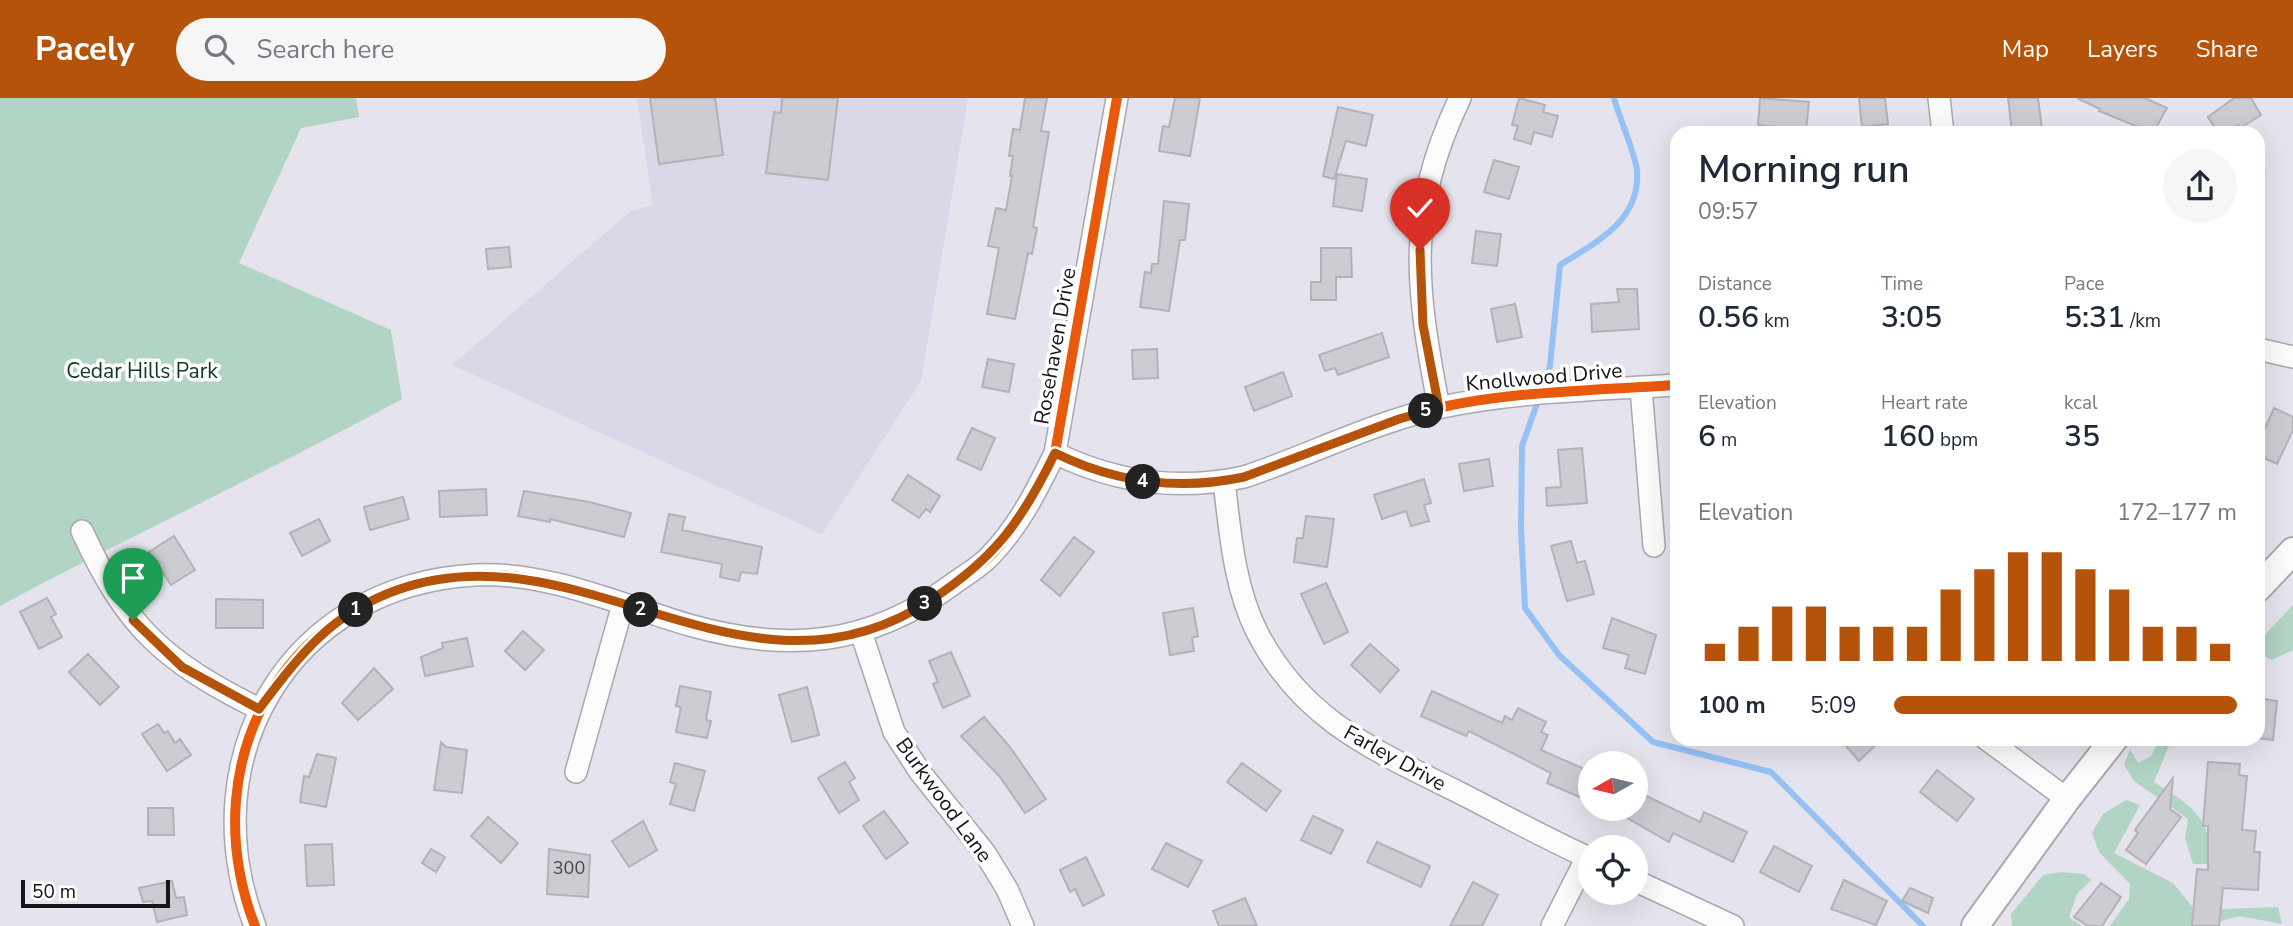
<!DOCTYPE html>
<html lang="en">
<head>
<meta charset="utf-8">
<style>
	body { margin:0; font-family:"Nunito Sans",sans-serif; background:#f6f6f7; color:#1f2937; height:100vh; display:flex; flex-direction:column; font-size:26px; white-space:nowrap }
	* { box-sizing:border-box; margin:0 }
	p { font-size:23px; color:#747a83 }
	.icon { flex:none; width:38px; height:38px; fill:none; stroke:currentColor; stroke-width:2; stroke-linecap:round; stroke-linejoin:round }
	.map { position:relative; flex:1; overflow:hidden }
	.side { position:absolute; left:1670px; top:28px; width:595px; height:620px; display:flex; flex-direction:column; background:#fff; border-radius:21px; box-shadow:0 7px 28px #0002 }
	.side>* { flex:none }
	.needle { width:46px; rotate:262deg }
	.buttons { position:absolute; left:1578px; top:653px; display:grid; gap:14px }
	.buttons a { display:grid; place-items:center; width:70px; height:70px; border-radius:50%; background:#fff; box-shadow:0 7px 28px #0002; font-size:35px }
	.scale { position:absolute; left:21px; bottom:18px; width:149px; box-sizing:border-box; padding-left:7px; border:4px solid #16151b; border-top:0; font-size:19px; line-height:24px; white-space:nowrap; color:#16151b; -webkit-text-stroke:5px #fff; paint-order:stroke }
	.pin { position:absolute; display:grid; place-items:center; width:60px; height:60px; color:#fff; margin:-72px -30px; border-radius:50% 50% 50% 0; rotate:-45deg; box-shadow:0 0 7px #0007 }
	.pin .icon { rotate:45deg }
	.km { position:absolute; width:35px; height:35px; margin:-18px; border-radius:50%; background:#222; color:#fff; font-size:19px; line-height:35px; text-align:center }
	.round { display:grid; place-items:center; flex:none; width:74px; height:74px; border-radius:37px; background:#f6f6f7 }
	.head { display:flex; align-items:center; justify-content:space-between; height:119px; padding:0 28px }
	h1 { font-size:38px; font-weight:600; line-height:52px }
	.metrics { display:grid; grid-template-columns:repeat(3,1fr); gap:10px; height:119px; padding:7px 28px }
	.metrics div { display:grid; align-content:center }
	.metrics b { font-size:30px; font-weight:600 }
	.metrics small { font-size:19px; font-weight:400 }
	.metrics p { font-size:19px }
	.chart { height:196px; padding:14px 28px }
	.chart p { display:flex; justify-content:space-between }
	.chart svg { width:100%; height:126px; margin-top:7px; stroke:#b45309; stroke-width:6 }
	ul { padding:0 28px; list-style:none; font-size:23px }
	li { display:grid; grid-template-columns:112px 84px 1fr; align-items:center; height:52px }
	li i { height:18px; border-radius:9px; background:#b45309 }
	header { display:flex; align-items:center; gap:42px; box-sizing:border-box; height:98px; padding:0 35px; background:#b45309; color:#fff }
	header strong { font-size:33px }
	nav { display:flex; gap:38px; margin-inline-start:auto; font-size:24px }
	.search { width:490px; height:63px; background:#f6f6f7; display:flex; align-items:center; gap:18px; box-sizing:border-box; padding:0 24px; border-radius:38px; color:#747a83; font-size:26px }
	.map>svg:first-child { display:block }
</style>
</head>
<body>
<header>
<strong>Pacely</strong>
<div class="search"><svg class="icon" aria-label="search" viewBox="0 0 24 24"><circle cx="10" cy="10" r="6"/><path d="M15 15l6 6"/></svg>Search here</div>
<nav><a>Map</a><a>Layers</a><a>Share</a></nav>
</header>
<div class="map">
<svg width="2293" height="828" viewBox="0 0 2293 828">
	<rect width="100%" height="100%" fill="#e5e3ed"/>
	<!-- built -->
	<path fill="#dad7e9" d="M637,0H968L921,283L822,436L452,267L631,113L653,107Z"/>
	<!-- green -->
	<path fill="#b1d4c4" d="M0,0H356L359,19L301,30L239,165L391,232L402,301C270,373 133,436 0,508Z
		M2293,507V552L2272,562L2261,557L2258,560V544Z
		M2160,641H2176L2169,648L2154,684C2189,706 2214,720 2210,766H2193L2185,740L2188,721L2134,683L2124,667L2130,651L2138,665L2151,658Z
		M2126,702L2140,707L2114,755L2173,785L2195,812L2278,809L2282,826L2239,818L2203,828H2110L2129,801L2130,786L2099,754L2092,735L2103,716Z
		M2061,774L2084,776L2091,782L2077,796L2069,819L2082,828H2012L2011,816L2043,777Z"/>
	<g fill="none" stroke-linecap="round" stroke-linejoin="round">
		<!-- stream -->
		<path stroke="#95c1f5" stroke-width="6" d="M1543,290L1550,268L1560,167C1596,144 1641,123 1637,72C1635,55 1619,19 1614,0
			M1539,300L1522,348L1521,430L1525,510L1559,557L1653,644L1771,674L1923,828"/>
	</g>
	<!-- building -->
	<path fill="#ceccd3" stroke="#b3b2b9" stroke-width="2" d="M650,0H715L723,57L659,66Z
		M782,0H838L828,82L766,75L774,14L781,15Z
		M1025,0H1047L1041,33L1049,34L1033,129L1037,130L1032,156L1028,155L1015,221L987,216L999,150L988,148L996,110L1006,112L1012,78H1010L1013,58H1009L1013,31L1020,32Z
		M1175,0H1200L1190,58L1159,53L1163,28L1169,29Z
		M1519,0L1545,7L1543,14L1558,18L1552,39L1534,34L1531,46L1514,41L1518,28L1512,27Z
		M1760,0L1809,4L1806,32L1758,27Z
		M1859,0H1885L1888,26L1862,29Z
		M2008,0H2038L2042,30L2012,34Z
		M2077,0H2145L2167,10L2153,35L2099,13L2100,11Z
		M2234,0H2251L2261,17L2240,30L2238,27L2226,35H2218L2208,19Z
		M1338,9L1373,17L1366,48L1346,43L1334,81L1323,78Z
		M1494,62L1519,69L1509,101L1484,94Z
		M1337,76L1367,81L1362,113L1333,108Z
		M1164,103L1189,106L1185,142H1180L1169,213L1140,209L1145,174L1151,175L1152,166H1158Z
		M1476,133L1501,136L1497,168L1472,165Z
		M509,149L511,169L488,171L486,151Z
		M1321,150H1351L1352,179H1336V202H1311V184H1321Z
		M1617,191H1637L1639,231L1592,234L1591,206L1619,204Z
		M1515,206L1522,239L1497,244L1491,211Z
		M1382,235L1389,259L1338,277L1335,270L1325,273L1319,257Z
		M1157,251L1158,280L1133,281L1132,252Z
		M988,261L1014,266L1009,294L982,289Z
		M1283,274L1292,298L1254,313L1245,289Z
		M2274,310L2293,319V332L2277,366L2258,357V346Z
		M972,330L995,340L981,372L957,361Z
		M1582,350L1587,405L1547,408L1546,390L1561,389L1558,352Z
		M1489,361L1493,388L1464,393L1459,366Z
		M908,377L940,398L930,414L926,411L919,420L892,402Z
		M1424,381L1431,405L1424,407L1429,423L1411,428L1406,413L1382,421L1374,397Z
		M486,391L487,417L440,419L439,393Z
		M524,393L589,404L631,415L624,439L550,421V424L518,418Z
		M403,399L409,421L370,432L364,409Z
		M669,416L685,419L682,432L762,449L757,476L741,474L739,483L720,479L722,466L661,454Z
		M1306,418L1334,421L1327,469L1294,464L1297,440H1303Z
		M319,421L330,443L302,458L290,435Z
		M174,438L195,472L171,487L149,454Z
		M1074,439L1094,454L1060,498L1041,482Z
		M1571,443L1577,465L1585,463L1594,496L1567,503L1551,448Z
		M1326,485L1348,534L1324,546L1301,496Z
		M47,500L56,516L51,519L62,539L39,551L20,514Z
		M216,501L263,502V530H216Z
		M1193,510L1198,538L1192,540L1194,553L1170,557L1163,515Z
		M1612,520L1656,537L1645,576L1625,570L1629,557L1603,550Z
		M523,533L544,552L525,572L505,553Z
		M467,540L473,568L425,578L421,559L443,550L442,545Z
		M1370,546L1399,572L1380,594L1351,567Z
		M951,554L970,598L943,610L933,586L938,584L929,563Z
		M88,556L119,589L100,607L69,574Z
		M374,570L393,591L358,622L342,605Z
		M680,588L711,594L706,622L711,623L707,640L676,634L681,609L676,608Z
		M807,589L819,637L792,644L779,597Z
		M1432,593L1502,625L1505,618L1512,622L1518,610L1546,624L1541,634L1548,637L1541,652L1591,674V704L1547,685L1551,675L1469,633L1466,638L1421,618Z
		M2258,600L2277,603L2273,642L2258,640Z
		M984,619L1010,649L1046,701L1025,715L1000,679L961,638Z
		M158,626L164,635L168,633L175,645L180,641L191,657L167,673L142,636Z
		M1839,640H1883L1859,663Z
		M441,644L446,649L467,652L462,695L434,692Z
		M317,656L336,660L326,709L300,704L304,678L309,679Z
		M845,664L855,680L849,684L859,702L839,715L818,680Z
		M2208,664L2240,666L2239,677L2247,678L2242,732L2256,733L2254,754H2260L2258,792L2223,790L2219,828H2192L2197,771L2208,772V728H2203Z
		M675,665L705,673L694,713L670,706L676,686L670,684Z
		M1242,665L1281,693L1266,713L1227,684Z
		M1937,672L1974,701L1957,723L1920,694Z
		M2173,680L2170,711L2181,719L2146,766L2126,752L2138,735L2135,732Z
		M1636,693L1700,724L1704,714L1747,734L1733,764L1673,735L1669,744L1610,710H1636Z
		M148,710H173L174,737H148Z
		M884,713L908,745L886,761L863,728Z
		M1313,718L1343,732L1331,756L1301,742Z
		M488,719L518,745L501,765L471,738Z
		M643,723L657,752L629,769L612,743Z
		M1377,744L1430,768L1421,789L1367,764Z
		M1166,745L1202,763L1188,789L1152,771Z
		M332,746L334,787L307,788L305,747Z
		M1774,748L1812,768L1799,794L1760,774Z
		M431,751L445,759L436,774L422,765Z
		M549,751L590,757L588,799L547,796Z
		M1086,759L1104,797L1083,808L1075,791L1070,794L1060,772Z
		M1844,782L1887,803L1876,827L1831,811Z
		M172,783L176,800L184,799L187,817L157,824L152,803L143,804L139,790Z
		M1473,784L1498,797L1482,828H1450Z
		M2101,785L2121,799L2102,828H2088L2074,819Z
		M1910,790L1933,800L1928,815L1902,803Z
		M1245,800L1257,828H1219L1213,813Z"/>
	<g fill="none" stroke-linecap="round" stroke-linejoin="round">
		<defs>
			<path id="minor" d="M1939,0L1943,35
				M2258,251L2293,259
				M1641,290L1654,448
				M1439,310C1416,189 1405,115 1460,0
				M1055,355C1116,385 1178,393 1244,379C1310,357 1374,324 1442,309C1517,293 1599,292 1676,287
				M1224,383C1230,433 1234,489 1257,534C1303,624 1377,653 1462,696C1505,718 1547,741 1591,761
				M82,433C127,531 164,563 259,611
				M861,534L894,634L920,674L985,755L1007,791L1023,828
				M1985,640L2067,701
				M576,674L623,506
				M1636,783L1733,828
				M255,828C190,659 290,487 475,477C547,473 621,507 689,527C788,555 869,548 953,486C965,477 980,469 990,458C1019,428 1037,392 1055,355L1117,0
				M1552,828L1587,759"/>
			<path id="major" d="M2258,490L2293,453
				M1975,828L2067,701L2115,640"/>
		</defs>
		<!-- minor casing -->
		<use href="#minor" stroke="#a9a7af" stroke-width="24"/>
		<!-- major casing -->
		<use href="#major" stroke="#a9a7af" stroke-width="30"/>
		<!-- minor -->
		<use href="#minor" stroke="#fbfbfc" stroke-width="21"/>
		<!-- major -->
		<use href="#major" stroke="#fbfbfc" stroke-width="26"/>
		<defs>
			<path id="cycleway" d="M1055,355C1116,385 1178,393 1244,379C1310,357 1374,324 1442,309C1517,293 1599,292 1676,287
				M255,828C190,659 290,487 475,477C547,473 621,507 689,527C788,555 869,548 953,486C965,477 980,469 990,458C1019,428 1037,392 1055,355L1117,0"/>
		</defs>
		<!-- cycleway casing -->
		<use href="#cycleway" stroke="#fff" stroke-width="15"/>
		<!-- cycleway -->
		<use href="#cycleway" stroke="#e8590c" stroke-width="10"/>
	</g>
	<g fill="none" stroke-linecap="round" stroke-linejoin="round">
		<defs>
			<path id="route" d="M133,522L182,569L259,611C300,557 330,516 397,492C582,426 746,624 931,502C995,460 1022,423 1055,355C1116,385 1178,393 1244,379L1399,321L1439,310L1423,227L1420,152"/>
		</defs>
		<!-- route casing -->
		<use href="#route" stroke="#fff" stroke-width="14"/>
		<!-- route -->
		<use href="#route" stroke="#b45309" stroke-width="9"/>
	</g>
	<g text-anchor="middle" stroke-width="7" stroke-linejoin="round" paint-order="stroke">
		<!-- number labels -->
		<g font-size="18" fill="#46454b">
			<text x="569" y="776">300</text>
		</g>
		<!-- street labels -->
		<g font-size="21" fill="#16151b" stroke="#fff">
			<text transform="translate(1055 248) rotate(-80)" y="7">Rosehaven Drive</text>
			<text transform="translate(1544 279) rotate(-5)" y="7">Knollwood Drive</text>
			<text transform="translate(1395 660) rotate(29)" y="7">Farley Drive</text>
			<text transform="translate(944 702) rotate(54)" y="7">Burkwood Lane</text>
		</g>
		<!-- park labels -->
		<g font-size="21" fill="#0c3823" stroke="#fff">
			<text x="142" y="280">Cedar Hills Park</text>
		</g>
	</g>
</svg>
<div class="buttons">
<a><svg class="needle" viewBox="-14 -14 28 28"><path d="M0-13l5 13h-10z" fill="#e53935"/><path d="M0 13l5-13h-10z" fill="#747a83"/></svg></a>
<a><svg class="icon" aria-label="locate" viewBox="0 0 24 24"><circle cx="12" cy="12" r="6"/><path d="M12 2v4M12 18v4M2 12h4M18 12h4"/></svg></a>
</div>
<div class="scale">50 m</div>
<div class="pin" style="left:133px;top:522px;background:#1e9e55"><svg class="icon" aria-label="arrive" viewBox="0 0 24 24"><path d="M6 21V4h12l-3 4 3 4H6"/></svg></div>
<div class="pin" style="left:1420px;top:152px;background:#d93025"><svg class="icon" aria-label="check" viewBox="0 0 24 24"><path d="M5 12l5 5 9-10"/></svg></div>
<b class="km" style="left:356px;top:512px">1</b>
<b class="km" style="left:641px;top:512px">2</b>
<b class="km" style="left:925px;top:506px">3</b>
<b class="km" style="left:1143px;top:384px">4</b>
<b class="km" style="left:1426px;top:313px">5</b>
<section class="side">
<div class="head"><div><h1>Morning run</h1><p>09:57</p></div><a class="round"><svg class="icon" aria-label="share" viewBox="0 0 24 24"><path d="M12 15V3M7 8l5-5 5 5M5 13v7h14v-7"/></svg></a></div>
<div class="metrics">
<div><p>Distance</p><b>0.56<small> km</small></b></div>
<div><p>Time</p><b>3:05</b></div>
<div><p>Pace</p><b>5:31<small> /km</small></b></div>
</div>
<div class="metrics">
<div><p>Elevation</p><b>6<small> m</small></b></div>
<div><p>Heart rate</p><b>160<small> bpm</small></b></div>
<div><p>kcal</p><b>35</b></div>
</div>
<div class="chart"><p><span>Elevation</span>172–177 m</p>
<svg viewBox="0 0 160 44" preserveAspectRatio="none"><path d="M5 44V38M15 44V32M25 44V25M35 44V25M45 44V32M55 44V32M65 44V32M75 44V19M85 44V12M95 44V6M105 44V6M115 44V12M125 44V19M135 44V32M145 44V32M155 44V38"/></svg>
</div>
<ul>
<li><b>100 m</b>5:09<i style="width:100%"></i></li>
</ul>
</section>
</div>
</body>
</html>
